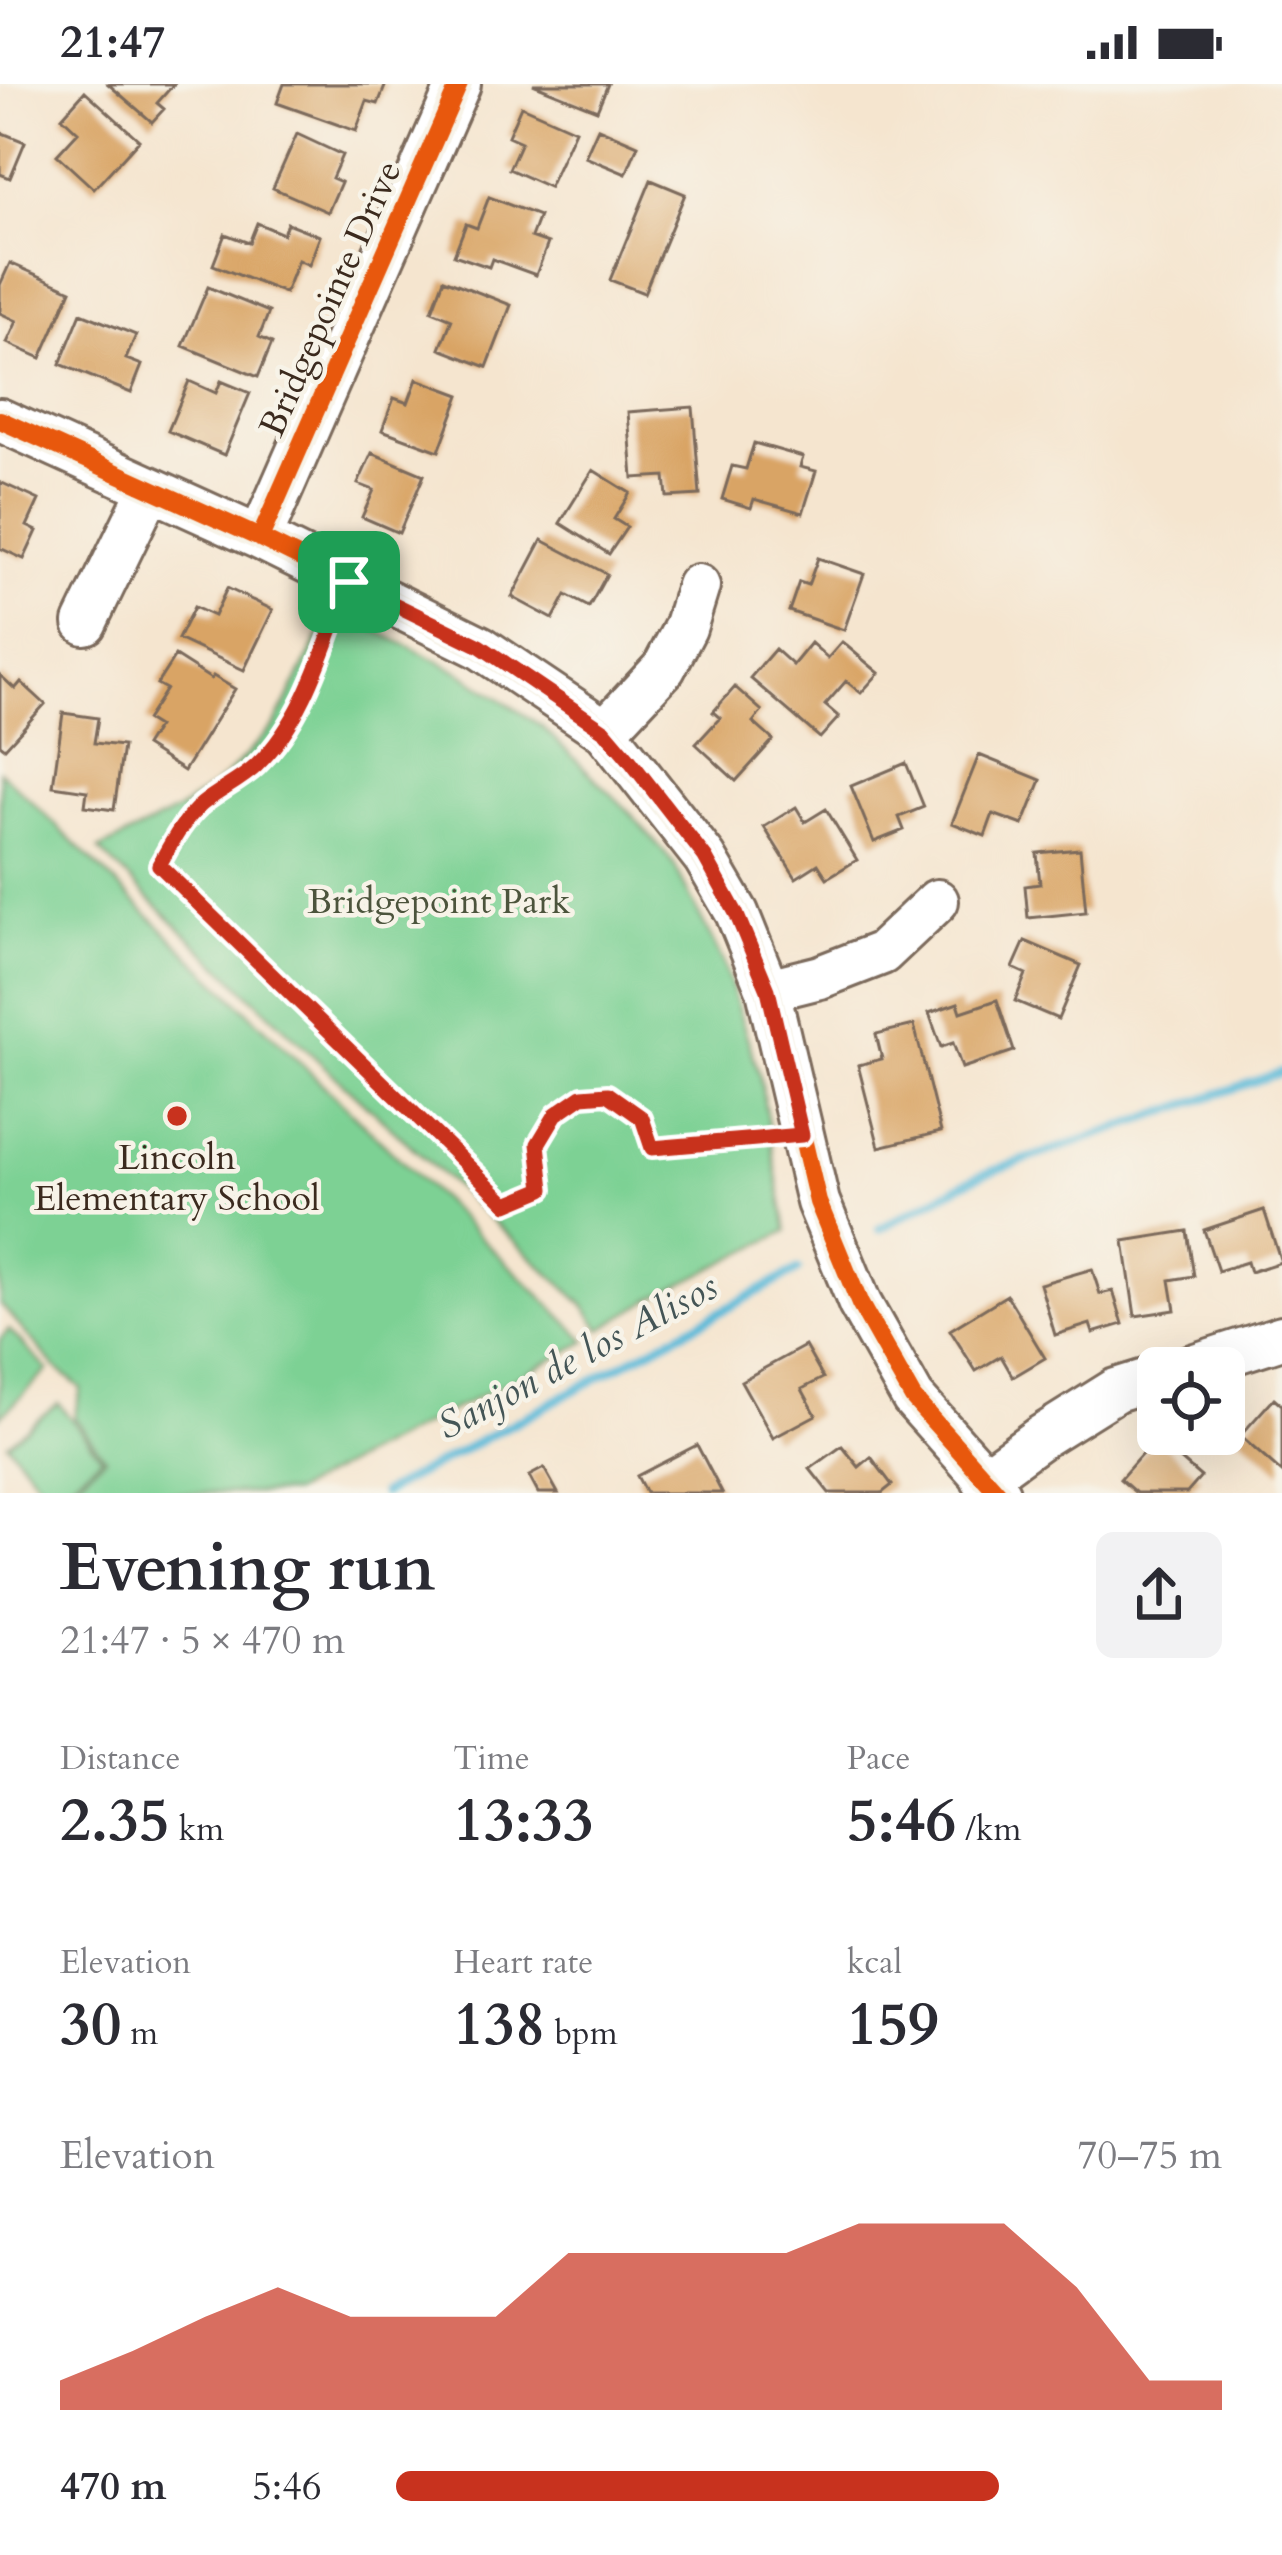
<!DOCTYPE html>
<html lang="en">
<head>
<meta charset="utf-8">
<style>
	body { margin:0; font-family:Cardo,serif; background:#f2f2f3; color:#2b2b33; height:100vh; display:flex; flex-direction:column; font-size:45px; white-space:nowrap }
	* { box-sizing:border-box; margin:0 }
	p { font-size:39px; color:#7c7c81 }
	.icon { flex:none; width:66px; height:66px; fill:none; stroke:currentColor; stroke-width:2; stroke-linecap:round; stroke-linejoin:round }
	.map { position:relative; height:1409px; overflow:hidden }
	.side { display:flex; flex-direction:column; background:#fff; flex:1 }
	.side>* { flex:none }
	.tools { position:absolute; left:1137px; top:1263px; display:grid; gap:24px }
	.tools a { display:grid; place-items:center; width:108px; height:108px; border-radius:18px; background:#fff; box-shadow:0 12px 48px #0002; font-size:60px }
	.pin { position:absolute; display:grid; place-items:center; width:102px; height:102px; color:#fff; margin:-51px; border-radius:24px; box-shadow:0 6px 18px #0006 }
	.round { display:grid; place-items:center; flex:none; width:126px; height:126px; border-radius:18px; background:#f2f2f3 }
	.summary { display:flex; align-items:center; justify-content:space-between; height:204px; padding:0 60px }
	h1 { font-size:66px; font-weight:700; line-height:90px }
	.stats { display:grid; grid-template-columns:repeat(3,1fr); gap:18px; height:204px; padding:12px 60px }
	.stats div { display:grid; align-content:center }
	.stats b { font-size:60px; font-weight:700 }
	.stats small { font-size:33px; font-weight:400 }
	.stats p { font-size:33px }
	.chart { height:336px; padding:24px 60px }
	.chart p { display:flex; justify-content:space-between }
	.chart svg { width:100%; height:216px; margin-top:12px; fill:#c8321e; opacity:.7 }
	ul { padding:0 60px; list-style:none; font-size:39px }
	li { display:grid; grid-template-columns:192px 144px 1fr; align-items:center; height:90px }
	li i { height:30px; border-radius:15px; background:#c8321e }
	.status { display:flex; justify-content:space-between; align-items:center; height:84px; padding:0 60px; background:#fff; direction:ltr }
	.status svg { height:33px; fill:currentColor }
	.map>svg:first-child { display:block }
</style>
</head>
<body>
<div class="status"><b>21:47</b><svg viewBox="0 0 49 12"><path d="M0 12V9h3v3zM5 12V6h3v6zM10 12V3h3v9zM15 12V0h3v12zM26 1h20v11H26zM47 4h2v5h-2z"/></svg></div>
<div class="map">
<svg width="1282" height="1409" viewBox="0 0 1282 1409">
	<rect width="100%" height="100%" fill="#f7f3e8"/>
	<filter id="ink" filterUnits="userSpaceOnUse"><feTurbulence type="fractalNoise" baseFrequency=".00833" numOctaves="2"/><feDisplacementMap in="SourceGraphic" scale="24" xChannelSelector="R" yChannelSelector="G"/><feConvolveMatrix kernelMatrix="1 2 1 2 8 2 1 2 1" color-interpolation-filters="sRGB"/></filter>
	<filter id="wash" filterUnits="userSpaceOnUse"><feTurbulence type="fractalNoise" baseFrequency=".004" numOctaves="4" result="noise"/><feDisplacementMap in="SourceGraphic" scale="48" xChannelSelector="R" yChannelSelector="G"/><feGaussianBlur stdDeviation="2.7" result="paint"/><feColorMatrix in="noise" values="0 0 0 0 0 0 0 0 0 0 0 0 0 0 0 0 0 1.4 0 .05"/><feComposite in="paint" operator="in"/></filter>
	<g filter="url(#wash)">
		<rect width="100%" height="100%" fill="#f5e5cf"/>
		<!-- green -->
		<path fill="#7dd194" stroke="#5c7e59" stroke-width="3" d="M333,525L460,588L541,642L627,725L673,779L722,876L759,989L787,1147L653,1214L601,1245L585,1222L321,979L99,766L179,726L225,693L275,641Z
			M0,687L587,1257L292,1409H64L105,1373L74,1333L81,1304L57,1285L0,1220Z
			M9,1246L48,1286L0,1333V1255Z
			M58,1319L102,1373L57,1409H47L7,1359Z"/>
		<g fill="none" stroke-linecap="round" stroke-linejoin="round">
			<!-- stream -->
			<path stroke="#5ab9d8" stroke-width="9" d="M879,1145L978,1092L1282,988
				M383,1409L798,1186"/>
		</g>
		<g id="blocks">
			<!-- building -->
			<path fill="#d9a465" d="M108,0H174L157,19L164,25L152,38Z
				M284,0H386L378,20L367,17L356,47L277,19Z
				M533,0H608L597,26Z
				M85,7L139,56L94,105L57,71L78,48L62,33Z
				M521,22L575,46L549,103L509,85L521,58L508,52Z
				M598,44L638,61L626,90L585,73Z
				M0,48L25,58L10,94L0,90Z
				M297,50L342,71L332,94L341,98L328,128L273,104Z
				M651,96L685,110L644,209L610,196Z
				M489,113L539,132L531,153L548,159L536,191L492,175L489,183L454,171L466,140L477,144Z
				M257,139L283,150L287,139L320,152L309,181L298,176L285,209L213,181L225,150L249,159Z
				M10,179L71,206L41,274L7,259L17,237L0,229V201Z
				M444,195L511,221L487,283L440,265L452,235L432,227Z
				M208,203L269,228L259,253L272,259L258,293L183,262Z
				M81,229L136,251L126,275L142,281L131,309L60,280Z
				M417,295L460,311L439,367L382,346L394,314L408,319Z
				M189,297L216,309L221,297L250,309L224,371L168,347Z
				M693,323L700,411L667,413L665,392L633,394L628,328Z
				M754,359L803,373L800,383L816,387L803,429L754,415L751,424L722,415L732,382L746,385Z
				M372,369L424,391L399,449L362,433L374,406L358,400Z
				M593,386L630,409L614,435L627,443L609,470L560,439Z
				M0,398L39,416L27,442L37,447L24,475L0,464Z
				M542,456L607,490L589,523L566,511L553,535L512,513Z
				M818,474L864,490L844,546L789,527L799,498L808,501Z
				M227,504L273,526L244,586L178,555L194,523L214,532Z
				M842,558L879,589L861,609L846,597L825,621L839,633L820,654L750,594L775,565L793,581L811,559L828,574Z
				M175,572L211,595L213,592L235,605L184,687L145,662L157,643L146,636L166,605L157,600Z
				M0,591L15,605L21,598L45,620L5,664L0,660Z
				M735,603L762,627L753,638L773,656L736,697L696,660L720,634L713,628Z
				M63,629L98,634L94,659L123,662L114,726L85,722L87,707L53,702Z
				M979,671L1041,696L1023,741L993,730L985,752L952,739Z
				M906,679L924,723L899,733L904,746L874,758L851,702Z
				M796,723L805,738L826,725L857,776L827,794L818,780L796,794L764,743Z
				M1080,765L1086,828L1028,834L1025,802L1040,800L1037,769Z
				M1025,857L1081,881L1058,935L1015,917L1026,890L1013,884Z
				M997,916L1014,967L962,984L953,959L941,963L929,929L958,919L961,928Z
				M914,941L941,1048L879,1063L858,981L882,975L876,950Z
				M1264,1126L1281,1178L1250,1188L1247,1178L1218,1187L1204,1146Z
				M1187,1147L1194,1192L1170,1196L1175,1226L1135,1232L1124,1157Z
				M1092,1185L1100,1210L1113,1207L1123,1240L1093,1249L1090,1240L1055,1251L1040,1200Z
				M1007,1211L1045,1274L1013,1293L1001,1272L976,1287L950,1246Z
				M805,1262L823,1294L802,1305L816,1331L773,1354L741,1297Z
				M1274,1314L1282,1321V1389L1240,1352Z
				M1156,1354L1201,1393L1187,1409H1136L1120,1395Z
				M697,1361L722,1409H646L637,1392Z
				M842,1362L859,1383L871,1373L892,1401L882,1409H829L810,1385Z
				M544,1384L558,1409H538L529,1392Z"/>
		</g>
	</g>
	<g filter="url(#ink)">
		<use href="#blocks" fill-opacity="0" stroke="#7c6b5c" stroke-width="3"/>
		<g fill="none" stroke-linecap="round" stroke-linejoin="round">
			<defs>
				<path id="minor" d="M0,336L260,454L480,563L605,647L705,774L737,829L768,906L818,1118L860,1220L913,1314L998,1409
					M260,454L459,0
					M85,539L150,405
					M605,647L664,584L685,544L698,502
					M768,906L820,893L882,869L937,817
					M1186,1284L1282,1253
					M983,1395L1041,1353L1116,1306L1158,1293"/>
			</defs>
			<!-- minor casing -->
			<use href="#minor" stroke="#7c6b5c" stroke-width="48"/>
			<!-- path -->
			<path stroke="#7c6b5c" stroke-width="4.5" stroke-dasharray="3 9" stroke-linecap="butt" d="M336,532L295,632L256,681L198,723L175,753L159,781L507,1121L543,1105L539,1060L556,1029L582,1012L609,1011L642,1034L651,1064L766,1054"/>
			<!-- minor -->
			<use href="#minor" stroke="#fff" stroke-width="42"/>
			<defs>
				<path id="cycleway" d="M0,336L260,454L480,563L605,647L705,774L737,829L768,906L818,1118L860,1220L913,1314L998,1409
					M260,454L459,0"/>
			</defs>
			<!-- cycleway casing -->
			<use href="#cycleway" stroke="#f7f3e8" stroke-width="26"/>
			<!-- cycleway -->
			<use href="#cycleway" stroke="#e8590c" stroke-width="18"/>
		</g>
	</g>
	<g fill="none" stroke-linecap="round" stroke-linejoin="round" filter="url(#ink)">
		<defs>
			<path id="route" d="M349,498L480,562L605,647L628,674L705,773L736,829L768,906L802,1051L652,1064L642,1034L608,1010L582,1012L556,1030L538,1060L543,1105L507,1120L159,781C171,760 183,736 202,720C219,706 240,697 256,682C306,634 325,561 349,498Z"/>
		</defs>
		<!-- route casing -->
		<use href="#route" stroke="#fff" stroke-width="24"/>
		<!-- route -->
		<use href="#route" stroke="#c8321e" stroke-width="15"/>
	</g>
	<!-- markers -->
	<circle fill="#c8321e" stroke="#f7f3e8" stroke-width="4.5" cx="177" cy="1032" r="12"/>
	<g text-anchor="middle" stroke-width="9" stroke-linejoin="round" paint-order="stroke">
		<!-- street labels -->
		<g font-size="36" fill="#3b2a1e" stroke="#f7f3e8">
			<text transform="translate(329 214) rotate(-66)" y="13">Bridgepointe Drive</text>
		</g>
		<!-- park labels -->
		<g font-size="36" fill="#4c543c" stroke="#f7f3e8">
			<text x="439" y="829">Bridgepoint Park</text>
		</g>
		<!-- poi labels -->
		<g font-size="36" fill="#3b2a1e" stroke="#f7f3e8">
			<text x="177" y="1085">Lincoln<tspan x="177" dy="41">Elementary School</tspan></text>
		</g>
		<!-- water labels -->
		<g font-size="39" font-style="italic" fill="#445556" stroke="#f7f3e8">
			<text transform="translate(577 1271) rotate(-28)" y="14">Sanjon de los Alisos</text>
		</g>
	</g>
</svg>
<div class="tools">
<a><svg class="icon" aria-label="locate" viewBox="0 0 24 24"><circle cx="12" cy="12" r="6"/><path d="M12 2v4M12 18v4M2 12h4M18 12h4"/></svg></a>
</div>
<div class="pin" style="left:349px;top:498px;background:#1e9e55"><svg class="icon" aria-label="arrive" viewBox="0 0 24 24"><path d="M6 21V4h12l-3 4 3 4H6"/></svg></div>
</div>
<section class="side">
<div class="summary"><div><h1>Evening run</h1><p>21:47 · 5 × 470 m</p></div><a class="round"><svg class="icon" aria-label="share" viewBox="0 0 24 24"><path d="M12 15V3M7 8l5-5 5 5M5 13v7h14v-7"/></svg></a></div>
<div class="stats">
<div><p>Distance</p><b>2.35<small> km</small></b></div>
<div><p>Time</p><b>13:33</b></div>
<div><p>Pace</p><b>5:46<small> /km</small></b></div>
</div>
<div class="stats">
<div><p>Elevation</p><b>30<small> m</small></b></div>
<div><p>Heart rate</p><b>138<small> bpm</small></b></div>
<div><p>kcal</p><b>159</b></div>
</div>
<div class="chart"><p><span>Elevation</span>70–75 m</p>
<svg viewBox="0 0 160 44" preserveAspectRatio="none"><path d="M0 44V38L10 32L20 25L30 19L40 25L50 25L60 25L70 12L80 12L90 12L100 12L110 6L120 6L130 6L140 19L150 38L160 38V44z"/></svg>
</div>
<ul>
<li><b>470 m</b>5:46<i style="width:73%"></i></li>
</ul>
</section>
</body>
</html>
